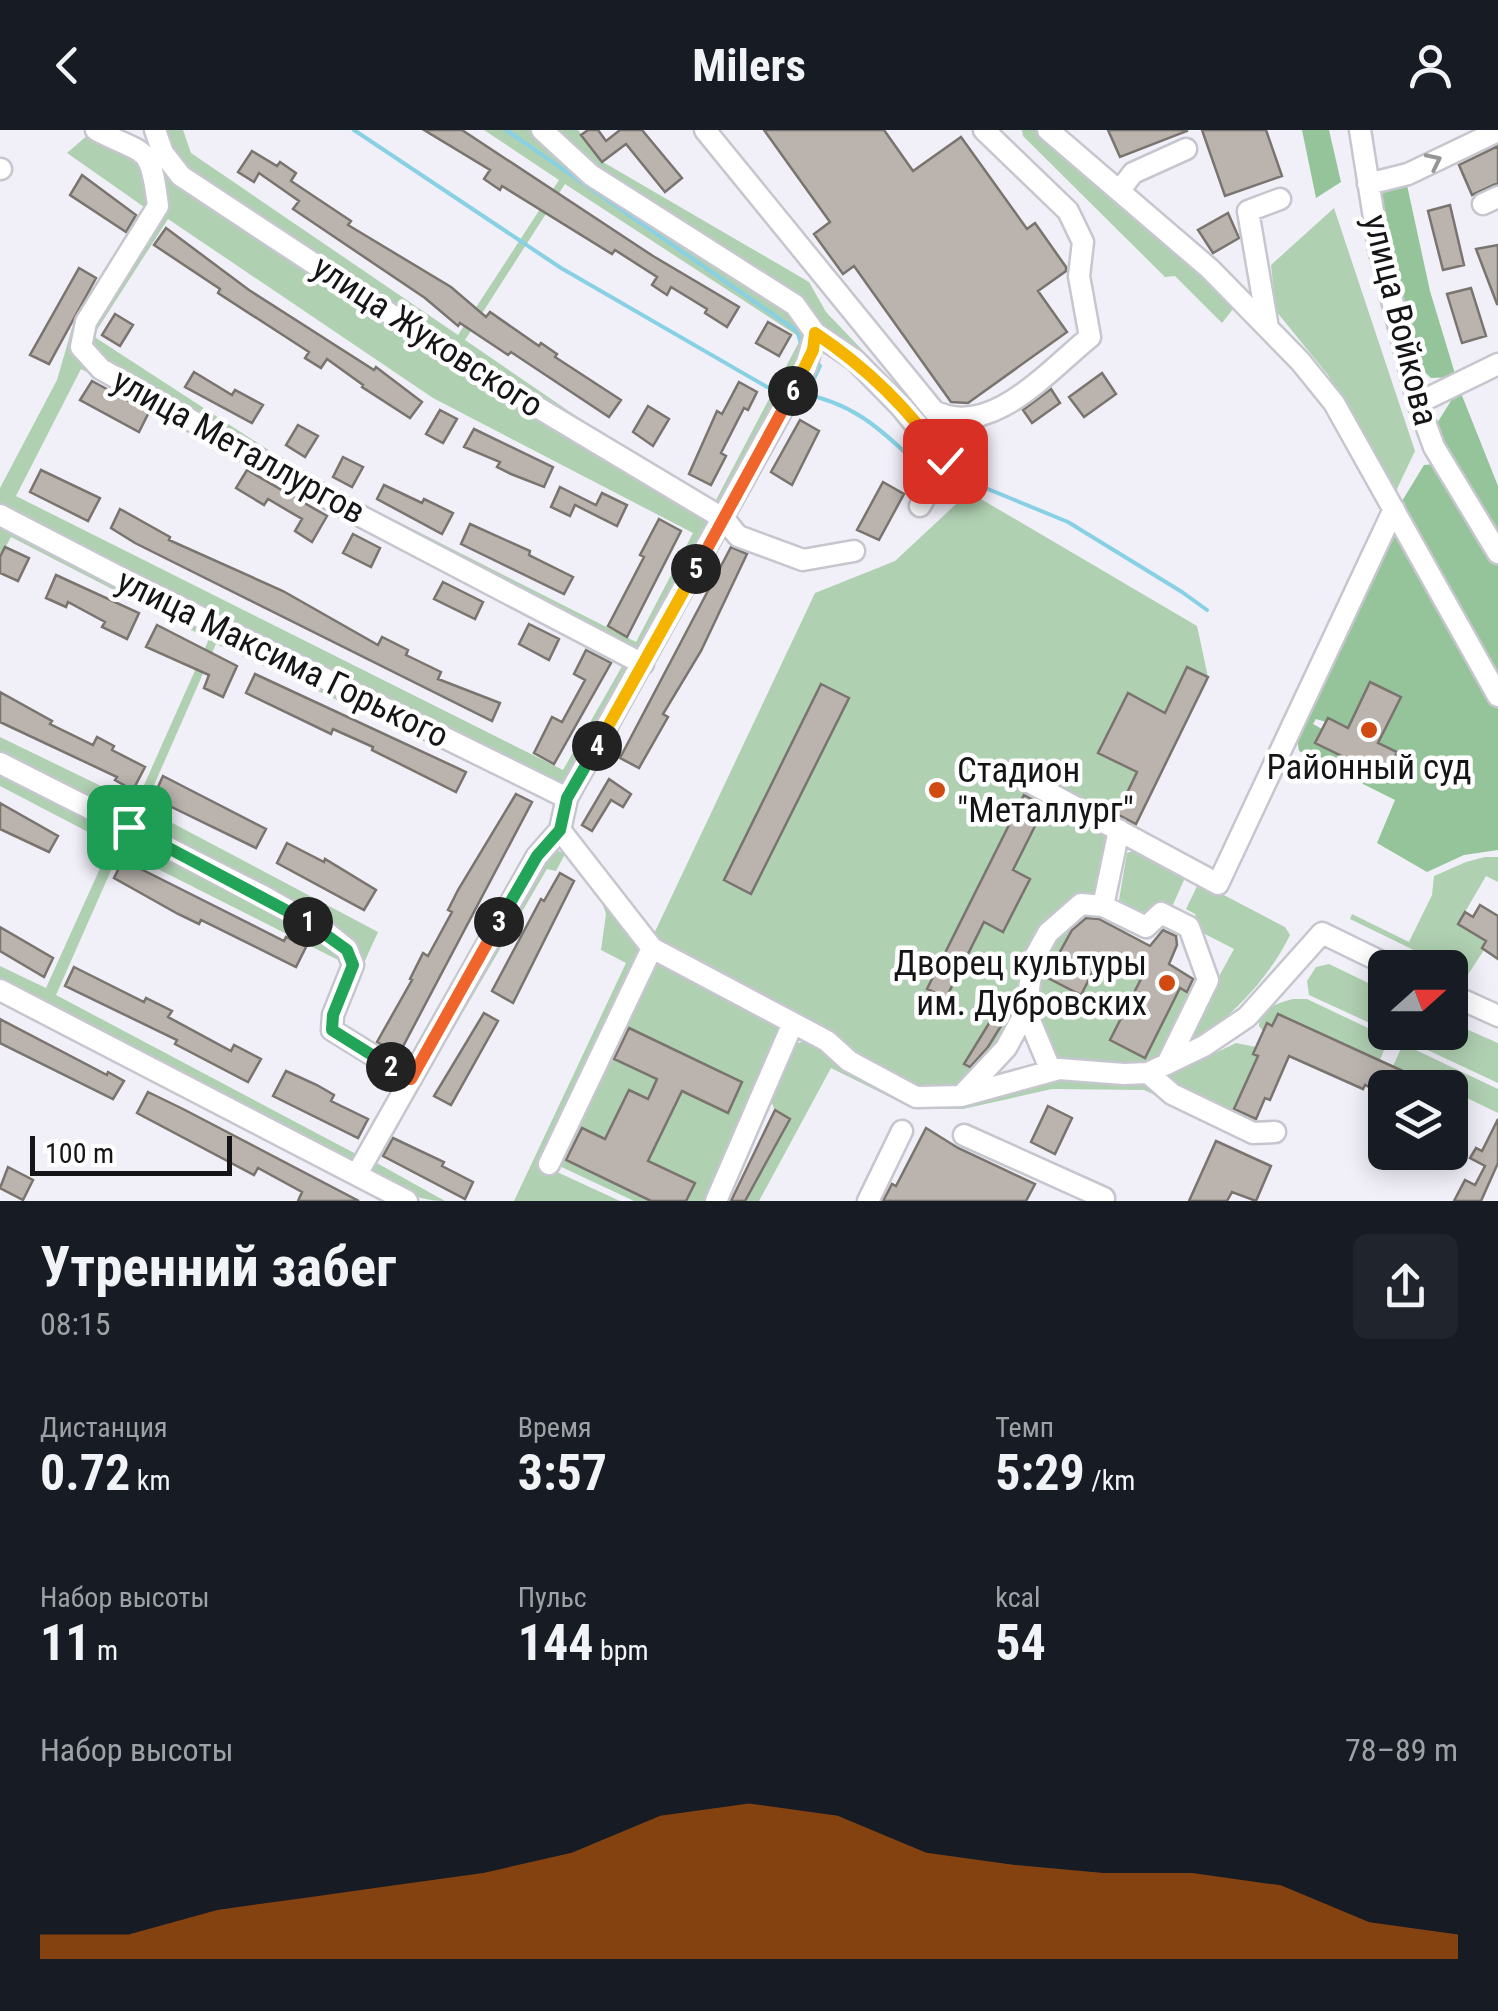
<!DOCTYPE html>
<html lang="ru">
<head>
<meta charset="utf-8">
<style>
	body { margin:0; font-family:"Roboto Condensed",sans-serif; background:#20242c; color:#f1f3f6; height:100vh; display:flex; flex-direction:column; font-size:38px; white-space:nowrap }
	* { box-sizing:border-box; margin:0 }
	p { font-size:32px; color:#9ea1a6 }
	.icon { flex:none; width:55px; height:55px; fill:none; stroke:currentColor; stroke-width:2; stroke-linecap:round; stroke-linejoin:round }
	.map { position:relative; height:1071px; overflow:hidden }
	.details { display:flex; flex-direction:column; background:#171b24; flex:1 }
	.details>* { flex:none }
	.needle { width:65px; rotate:69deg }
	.tools { position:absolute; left:1368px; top:820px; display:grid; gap:20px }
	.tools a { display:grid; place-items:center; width:100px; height:100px; border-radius:15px; background:#171b24; box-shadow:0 5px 25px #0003; font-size:50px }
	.scale { position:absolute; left:30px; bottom:25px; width:202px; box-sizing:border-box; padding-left:10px; border:5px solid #151518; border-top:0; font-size:28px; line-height:35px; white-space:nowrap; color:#151518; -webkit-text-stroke:8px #fff; paint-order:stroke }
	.pin { position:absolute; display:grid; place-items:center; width:85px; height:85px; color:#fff; margin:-42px; border-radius:20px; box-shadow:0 5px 15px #0006 }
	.km { position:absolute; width:50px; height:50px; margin:-25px; border-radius:50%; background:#222; color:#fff; font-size:28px; line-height:50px; text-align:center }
	.round { display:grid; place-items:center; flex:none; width:105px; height:105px; border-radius:15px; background:#20242c }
	.summary { display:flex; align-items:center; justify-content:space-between; height:170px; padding:0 40px }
	h1 { font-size:55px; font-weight:700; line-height:75px }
	.metrics { display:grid; grid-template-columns:repeat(3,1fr); gap:15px; height:170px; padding:10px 40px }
	.metrics div { display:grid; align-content:center }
	.metrics b { font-size:50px; font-weight:700 }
	.metrics small { font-size:28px; font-weight:400 }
	.metrics p { font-size:28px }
	.chart { height:280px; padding:20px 40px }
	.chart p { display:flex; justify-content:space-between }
	.chart svg { width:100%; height:180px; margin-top:10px; fill:#b45309; opacity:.7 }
	header { display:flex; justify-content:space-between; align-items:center; height:130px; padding:0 40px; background:#171b24; font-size:45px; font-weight:700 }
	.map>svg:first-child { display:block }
</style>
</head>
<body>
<header><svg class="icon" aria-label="back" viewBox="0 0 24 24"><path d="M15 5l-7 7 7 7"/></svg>Milers<svg class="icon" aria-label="person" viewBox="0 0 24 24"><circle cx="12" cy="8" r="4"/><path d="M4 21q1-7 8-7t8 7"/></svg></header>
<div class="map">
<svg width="1498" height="1071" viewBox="0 0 1498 1071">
	<rect width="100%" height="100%" fill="#f1f0f9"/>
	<!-- green -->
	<path fill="#b0d0b2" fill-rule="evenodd" d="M165,0H183L191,23L458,205L559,50L484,0H534L803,192L807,219L722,376L716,370L801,208L565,54L465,210L655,340L477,231L188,37L169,16Z
		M550,0H578L603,32L809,152L826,182L870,228L819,197L593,41Z
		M1022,0H1042L1237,174L1222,193L1175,146L1165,147L1023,6Z
		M89,4C126,20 159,29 147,79L67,23Z
		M164,42L713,389L639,524L355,374L107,233L91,219V196L167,73ZM168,89L433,268L693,403L636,512L310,347L93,206Z
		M1334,78L1415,321L1396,361L1328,245L1276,181L1271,135Z
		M106,144L79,191L99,248L81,239L16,366L563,640L625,531L633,535L564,661L0,378V358L57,250L72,198Z
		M969,362L1197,496L1208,547L1134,698L1111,707L1105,760L1042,801L1020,880L1005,913L960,959H915L652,808L815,463L895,431Z
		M0,390L551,669L216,514L144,678L378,802L337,892L353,816L0,627V607L136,673L209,509L11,407L0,427Z
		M0,638L321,806L348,835L120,720L56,865L356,1024L398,950L402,953L353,1031L340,1029L0,854V836L46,858L111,714L0,656Z
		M1145,717L1188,741L1172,777L1161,773L1142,783L1119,770L1127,723Z
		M559,721L565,724L556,741L547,739L375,1032L445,1071C420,1071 384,1059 371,1036L546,725Z
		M1485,727H1498V752L1486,746L1458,794L1486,811L1482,818L1484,820L1467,846L1350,789L1352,784L1409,812L1432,765L1434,746L1466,732Z
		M1199,752L1285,797L1290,805C1267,852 1224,896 1178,921L1234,819L1199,801L1195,784L1186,779Z
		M599,763L645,822L544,1036L620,1071H514L626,833L601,820L606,784Z
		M1083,781L1046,846L1081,864L1102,824L1143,845L1110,909L1145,928L1180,858L1189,863L1159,931L1146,935L1055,932L1032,884L1035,846L1051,808Z
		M652,829L780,892L786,903L711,1071H634L553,1033Z
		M1329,834L1385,861L1381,879L1385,881V900L1309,865L1307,851L1316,837Z
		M1293,869H1307L1389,908L1380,930L1278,884L1272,896L1267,893L1263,901L1259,896C1259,878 1278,873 1293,869Z
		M1450,892L1498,913V953L1406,910L1409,903L1450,902Z
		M810,910L916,974L1063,947L1146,951L1168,971L1144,960L1052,959L963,979H914L831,938L759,1071H745L790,989L775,980L767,963C777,942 783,912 810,910Z
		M1236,913L1256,917L1253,923L1258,926L1231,985L1177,960L1169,945Z
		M1403,914L1498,959V983L1434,952L1429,957H1414L1418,948L1393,936Z"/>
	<!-- forest -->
	<path fill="#96c49a" d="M1302,0H1329L1341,52L1316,68Z
		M1407,55L1430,161L1456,247L1431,248L1412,230L1378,65Z
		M1459,258L1498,356V410L1434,298Z
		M1437,334L1498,434V555L1399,376L1424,335Z
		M1397,405L1498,576V720L1464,725L1427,742L1377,713L1395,670L1351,648L1358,634L1385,647L1392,634L1400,637L1403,630L1395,626L1397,622L1374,611L1382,606L1400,568L1371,553L1351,591L1353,600L1316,589L1313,594L1322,599L1315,613L1342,626L1336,640L1299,621L1296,603L1389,408Z"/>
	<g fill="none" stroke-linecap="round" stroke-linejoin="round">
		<!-- stream -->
		<path stroke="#88d1e4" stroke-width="4" d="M354,0L561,138L767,257L785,260
			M506,0L797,201L803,220
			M799,263C856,273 882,301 923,339L930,340
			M807,264L820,236L814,230
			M949,343L1068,392L1182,462L1207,480"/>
	</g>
	<!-- building -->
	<path fill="#bab3ae" stroke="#7a746f" stroke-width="2.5" d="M424,0H462L653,126L739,177L727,197L705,183L707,179L671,157L667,165L652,155L657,147L615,120L612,124L502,56L500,60L484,49L490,40Z
		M588,0H598L606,11L620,0H642L682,48L665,62L626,14L602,32L581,5Z
		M764,0H884L913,41L961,7L1027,99L1035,93L1066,137V141L1038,161L1067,202L968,273L951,272L854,136L843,144L814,104L830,92Z
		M1108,0H1187V1L1120,27Z
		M1202,0H1266L1282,46L1225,66Z
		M1498,16V53L1472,65L1459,35Z
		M252,21L277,36L280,32L296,43L291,51L351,91L348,95L451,157L486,187L490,182L539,216L541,213L557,224L555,227L621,270L609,287L511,222L508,225L460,193L458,196L425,168L293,79L299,71L259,43L254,52L238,42Z
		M82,45L136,85L126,102L70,65Z
		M1450,75L1464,135L1443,140L1428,81Z
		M1228,83L1239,108L1213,123L1198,100Z
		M166,98L249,160L374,240L376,237L422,272L410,288L362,257L363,255L327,229L321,238L305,228L309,222L218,163L220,159L154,115Z
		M1498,115V174H1497L1476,119Z
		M79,138L96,148L49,234L30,225Z
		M1471,158L1486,206L1462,213L1447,164Z
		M115,184L133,195L120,216L102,205Z
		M768,192L791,205L779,226L756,213Z
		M194,242L232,265L235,260L263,275L252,293L185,257Z
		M1102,243L1116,264L1084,287L1069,267Z
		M92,251L149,282L139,302L80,270Z
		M739,252L757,262L748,280L744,278L721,323L726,326L711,355L689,344L717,281L722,284Z
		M1051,259L1060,273L1032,293L1023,280Z
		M648,276L669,289L653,316L633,302Z
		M440,280L457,289L443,313L426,304Z
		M800,290L819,301L792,355L771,342Z
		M298,295L318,306L305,327L286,315Z
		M474,299L553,337L544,357L511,344L497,337L500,332L464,317Z
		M343,327L363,337L352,357L333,347Z
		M41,340L100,368L88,391L30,362Z
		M247,340L327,386L312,412L295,401L302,389L268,369L264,375L236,358Z
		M883,352L904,364L879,410L857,400Z
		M384,355L422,373L424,369L453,383L442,404L377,369Z
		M560,357L596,375L602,363L627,375L617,396L575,375L570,386L551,377Z
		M120,379L170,407L169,410L283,461L378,515L382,507L408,520L406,525L441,542L438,549L500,573L492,591L135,413L111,398Z
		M659,389L681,401L627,507L608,496L644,427L640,425Z
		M470,394L530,421L529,425L573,447L564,464L461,414Z
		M353,404L380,418L371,437L343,423Z
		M5,417L29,428L18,451L0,443V427Z
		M731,417L747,424L701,521L663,584L668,587L639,638L620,628Z
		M56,445L139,483L127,509L102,497L105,492L68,472L66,477L46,468Z
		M443,452L483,472L475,489L434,469Z
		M529,494L559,509L549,530L519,514Z
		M157,495L237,536L223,567L204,558L209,545L146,517Z
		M586,520L611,533L554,634L534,623L552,587L562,592L585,550L574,544Z
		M1187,537L1208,547L1136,694L1117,684L1137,642L1098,623L1128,563L1165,583Z
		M255,544L466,642L456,662L372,620L373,617L333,599L331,604L246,563Z
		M1370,552L1401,567L1378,613L1397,622L1385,647L1315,613L1328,588L1348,598Z
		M821,554L849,568L751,764L724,750Z
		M0,562L52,591L50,594L93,615L97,607L114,616L112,620L145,637L133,660L115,650L117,647L0,592Z
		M163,646L266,699L256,718L153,668Z
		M609,649L631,664L623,677L611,670L592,701L582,695Z
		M516,664L532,672L399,924L377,912L412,850L410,849L423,823L428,826L452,782L448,780L458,760Z
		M1024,665L1045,676L1013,740L1030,749L1003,802L984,792L946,868L927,859Z
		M0,673L58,706L49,722L0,699Z
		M287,713L324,732L325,729L376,760L364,780L277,733Z
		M123,730L284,811L286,807L306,817L296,837L201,790L199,794L178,784L114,748Z
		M560,743L574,751L513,873L492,861L541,769L544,771Z
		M1480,775L1498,786V829L1482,818L1486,811L1458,794L1465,782L1473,787Z
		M1086,788L1099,789L1150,816L1163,800L1176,806L1177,815L1169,834L1193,849L1187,862L1180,858L1145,928L1110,910L1143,845L1102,824L1081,865L1046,847L1072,800Z
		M0,797L53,828L44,847L0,821Z
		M74,837L144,872L146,868L172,881L168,887L231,921L234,915L261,929L248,952L175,914L177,910L65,856Z
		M484,883L498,891L451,975L434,966Z
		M1278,884L1418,948L1414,958H1385V964L1365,955L1363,959L1289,926L1270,970L1265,968L1256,989L1234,979L1258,926L1253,924L1267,893L1272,896Z
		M0,889L107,945L108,942L124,951L113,969L0,913Z
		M991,890L1001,896L988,917L970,937L964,934Z
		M629,898L742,952L728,983L682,961L648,1031L695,1053L686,1071H651L566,1030L582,998L605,1009L629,960L648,969L657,949L614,929Z
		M286,941L317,955L334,965L331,971L368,989L358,1008L273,966Z
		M148,962L183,979L359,1071H298L302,1062L258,1038L254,1045L137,983Z
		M1048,976L1072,988L1055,1024L1031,1012Z
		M775,980L790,989L745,1071H731Z
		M1498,989V1033L1481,1071H1454L1465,1050L1475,1055L1485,1036L1470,1028L1476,1018L1482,1021Z
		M926,998L958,1018L1035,1054L1026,1071H883L892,1054L896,1056Z
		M393,1008L444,1032L442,1036L473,1052L465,1069L383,1026Z
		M1216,1011L1271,1036L1256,1071L1232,1062L1227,1071H1189Z
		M8,1037L33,1050L23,1070L0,1058Z"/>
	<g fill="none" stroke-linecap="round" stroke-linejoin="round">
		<defs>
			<path id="minor" d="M96,0C147,27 150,12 158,76L86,192L81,217L101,239L347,379L643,534
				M155,0L163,23L181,46L472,238L724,389L738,406L803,430L854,421
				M542,0L591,45L795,175L815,203L855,230L901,277L945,331L920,376
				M705,0L934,281C990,310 1049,240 1090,207L1079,146L1083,112L1068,81L984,0
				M1048,0L1210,139L1300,231L1334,273L1498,566
				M1360,0L1379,119L1418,273L1434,317L1498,423
				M0,39H1
				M1368,54L1408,44L1498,1
				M1120,60L1133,43L1186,19
				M1483,74L1498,67
				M1268,198L1248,81L1280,69
				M1418,273L1498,234
				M0,385L131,453L567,668
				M0,633L263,766L326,802L347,819L353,835L333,885L332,900L411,949
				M1016,645L1218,754L1394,379
				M560,700L652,818L827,911L849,931L916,967L961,966L1059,939L1124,944L1148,943L1204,916L1247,887L1322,803L1394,838
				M1119,700L1103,776L1146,797L1161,783L1189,797L1208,850L1167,934
				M0,860L407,1071
				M1450,864L1498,886
				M1051,941L1026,881L1033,830L1048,803L1081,774L1103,776
				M1148,943L1172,964L1253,1003L1275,1002
				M961,966L1006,918L1026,881
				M964,1005L1104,1068
				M549,1034L652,818
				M357,1044L537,726L560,700L567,668L806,237L815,203
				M716,1071L793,893
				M868,1071L902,1001"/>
		</defs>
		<!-- minor casing -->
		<use href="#minor" stroke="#c6c6ce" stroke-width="25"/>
		<!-- minor -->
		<use href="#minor" stroke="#fff" stroke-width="20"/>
	</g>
	<!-- one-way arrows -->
	<defs><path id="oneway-chevron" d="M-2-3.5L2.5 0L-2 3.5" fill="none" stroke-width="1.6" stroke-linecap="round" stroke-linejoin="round" transform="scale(2.5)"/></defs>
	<use stroke="#969697" href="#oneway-chevron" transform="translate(1434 31) rotate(-26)"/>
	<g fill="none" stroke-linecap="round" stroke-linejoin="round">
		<defs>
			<path id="split-1" d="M129,697L308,792"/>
			<path id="split-2" d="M308,792L347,820L353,835L333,885L332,900L391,937"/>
			<path id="split-3" d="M391,937L411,949L499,792"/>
			<path id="split-4" d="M499,792L537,726L560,700L567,668L597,616"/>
			<path id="split-5" d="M597,616L696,439"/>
			<path id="split-6" d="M696,439L793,261"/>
			<path id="split-7" d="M793,261L813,220L815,203C866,237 911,281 945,331"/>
		</defs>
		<!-- split-1 casing -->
		<use href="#split-1" stroke="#fff" stroke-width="20"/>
		<!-- split-2 casing -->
		<use href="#split-2" stroke="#fff" stroke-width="20"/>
		<!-- split-3 casing -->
		<use href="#split-3" stroke="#fff" stroke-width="20"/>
		<!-- split-4 casing -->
		<use href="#split-4" stroke="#fff" stroke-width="20"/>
		<!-- split-5 casing -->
		<use href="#split-5" stroke="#fff" stroke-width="20"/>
		<!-- split-6 casing -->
		<use href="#split-6" stroke="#fff" stroke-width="20"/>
		<!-- split-7 casing -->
		<use href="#split-7" stroke="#fff" stroke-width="20"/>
		<!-- split-1 -->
		<use href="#split-1" stroke="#22a559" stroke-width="12"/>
		<!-- split-2 -->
		<use href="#split-2" stroke="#22a559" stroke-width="12"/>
		<!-- split-3 -->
		<use href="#split-3" stroke="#f0652b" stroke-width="12"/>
		<!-- split-4 -->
		<use href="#split-4" stroke="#22a559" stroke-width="12"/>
		<!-- split-5 -->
		<use href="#split-5" stroke="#f5b400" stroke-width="12"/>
		<!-- split-6 -->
		<use href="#split-6" stroke="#f0652b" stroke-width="12"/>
		<!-- split-7 -->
		<use href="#split-7" stroke="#f5b400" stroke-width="12"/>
	</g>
	<!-- markers -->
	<g fill="#d04a12" stroke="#fff" stroke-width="4">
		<circle cx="1369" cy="600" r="10"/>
		<circle cx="937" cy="660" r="10"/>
		<circle cx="1167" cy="853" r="10"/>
	</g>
	<g text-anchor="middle" stroke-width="9" stroke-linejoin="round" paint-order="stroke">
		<!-- street labels -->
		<g font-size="35" fill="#151518" stroke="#fff">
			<text transform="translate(1401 190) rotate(76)" y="12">улица Войкова</text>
			<text transform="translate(428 206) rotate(33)" y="12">улица Жуковского</text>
			<text transform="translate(239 316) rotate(29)" y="12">улица Металлургов</text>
			<text transform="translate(283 528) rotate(26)" y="12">улица Максима Горького</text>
		</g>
		<!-- poi labels -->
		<g font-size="35" fill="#151518" stroke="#fff">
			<text x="1369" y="649">Районный суд</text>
			<text x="957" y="652" text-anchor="start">Стадион<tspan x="957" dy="40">"Металлург"</tspan></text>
			<text x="1147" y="845" text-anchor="end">Дворец культуры<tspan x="1147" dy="40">им. Дубровских</tspan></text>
		</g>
	</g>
</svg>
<div class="tools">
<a><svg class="needle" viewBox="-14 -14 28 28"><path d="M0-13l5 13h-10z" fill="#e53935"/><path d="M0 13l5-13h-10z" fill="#9ea1a6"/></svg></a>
<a><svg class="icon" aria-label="layers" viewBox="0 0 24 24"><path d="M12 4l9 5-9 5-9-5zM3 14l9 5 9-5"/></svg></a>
</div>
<div class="scale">100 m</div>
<div class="pin" style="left:129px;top:697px;background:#1e9e55"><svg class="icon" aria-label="arrive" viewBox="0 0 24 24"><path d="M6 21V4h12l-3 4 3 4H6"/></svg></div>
<div class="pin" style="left:945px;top:331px;background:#d93025"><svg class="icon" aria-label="check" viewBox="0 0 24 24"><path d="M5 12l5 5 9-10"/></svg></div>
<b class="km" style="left:308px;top:792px">1</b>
<b class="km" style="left:391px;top:937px">2</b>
<b class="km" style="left:499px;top:792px">3</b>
<b class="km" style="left:597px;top:616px">4</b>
<b class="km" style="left:696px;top:439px">5</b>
<b class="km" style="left:793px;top:261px">6</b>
</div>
<section class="details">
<div class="summary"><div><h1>Утренний забег</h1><p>08:15</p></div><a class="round"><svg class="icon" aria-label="share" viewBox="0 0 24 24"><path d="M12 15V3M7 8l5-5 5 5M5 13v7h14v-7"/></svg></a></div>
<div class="metrics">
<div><p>Дистанция</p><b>0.72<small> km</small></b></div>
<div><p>Время</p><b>3:57</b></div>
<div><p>Темп</p><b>5:29<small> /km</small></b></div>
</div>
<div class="metrics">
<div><p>Набор высоты</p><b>11<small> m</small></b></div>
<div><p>Пульс</p><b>144<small> bpm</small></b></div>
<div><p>kcal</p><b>54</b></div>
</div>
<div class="chart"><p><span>Набор высоты</span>78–89 m</p>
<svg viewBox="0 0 160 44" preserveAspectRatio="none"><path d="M0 44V38L10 38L20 32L30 29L40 26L50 23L60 18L70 9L80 6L90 9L100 18L110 21L120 23L130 23L140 26L150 35L160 38V44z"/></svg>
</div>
</section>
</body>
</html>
